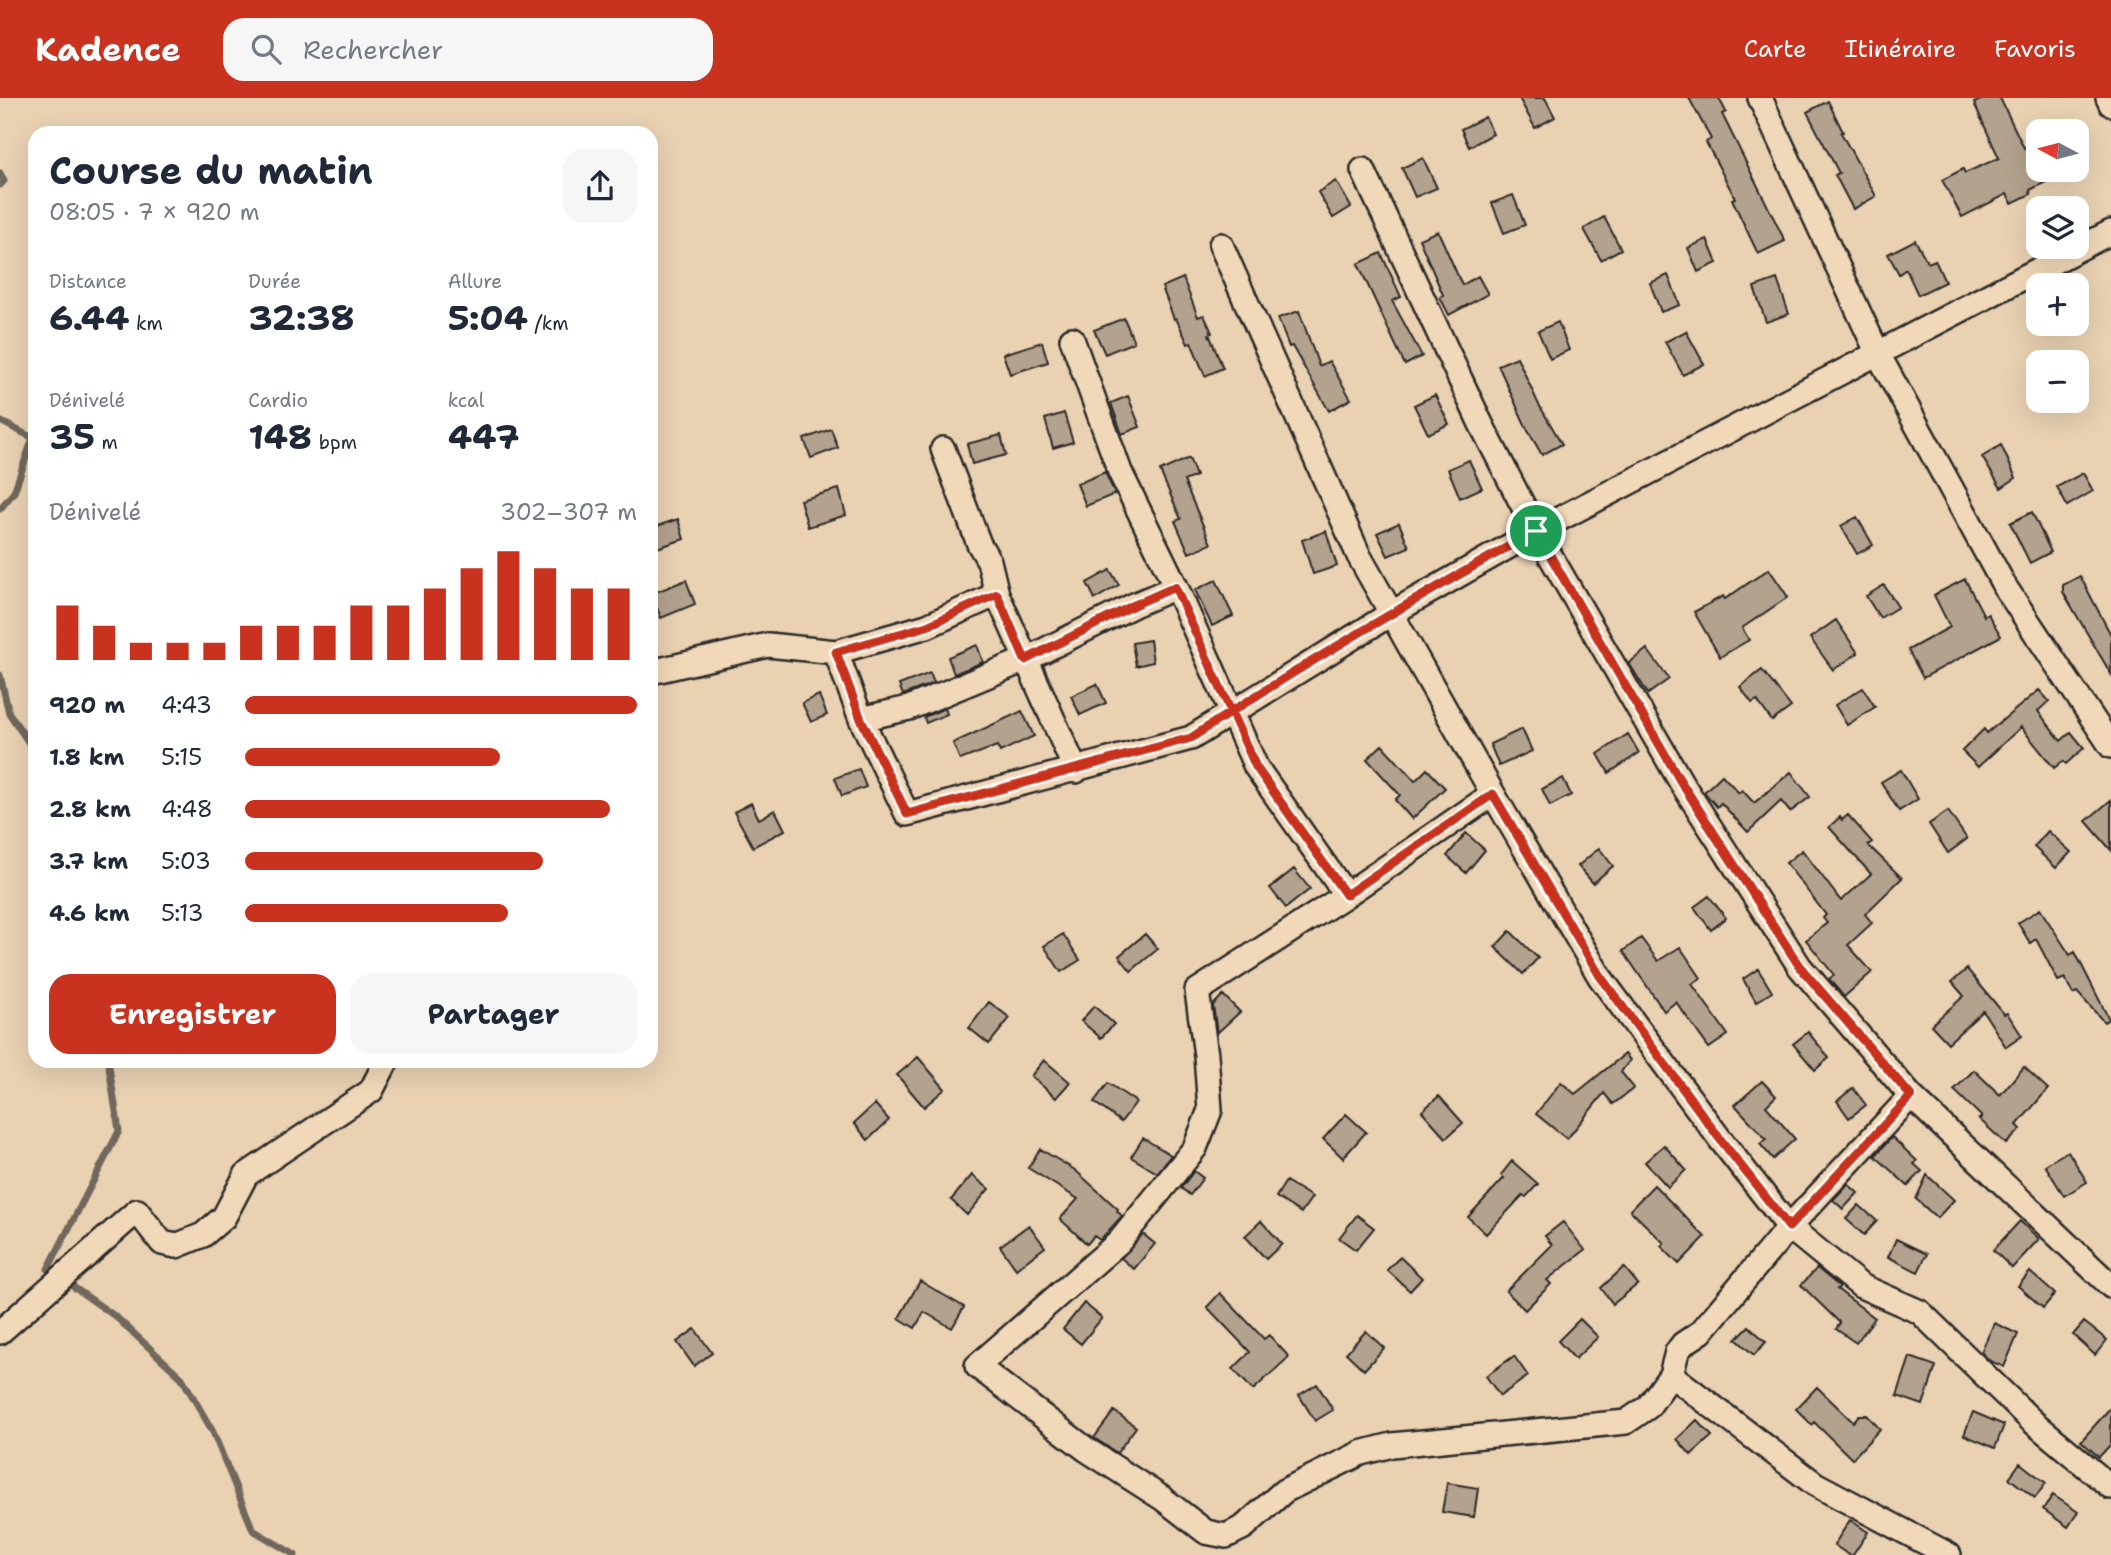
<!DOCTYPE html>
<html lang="fr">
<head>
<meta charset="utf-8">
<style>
	body { margin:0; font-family:"Shantell Sans",sans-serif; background:#f6f6f7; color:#1f2937; height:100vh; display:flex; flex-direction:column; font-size:26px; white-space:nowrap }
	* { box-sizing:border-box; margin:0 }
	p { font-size:23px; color:#747a83 }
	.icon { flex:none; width:38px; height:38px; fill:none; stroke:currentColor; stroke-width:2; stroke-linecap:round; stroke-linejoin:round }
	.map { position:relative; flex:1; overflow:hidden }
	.drawer { position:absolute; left:28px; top:28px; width:630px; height:942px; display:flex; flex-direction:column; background:#fff; border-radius:21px; box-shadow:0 7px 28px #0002 }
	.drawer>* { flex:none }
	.needle { width:46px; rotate:277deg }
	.fabs { position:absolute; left:2026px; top:21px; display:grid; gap:14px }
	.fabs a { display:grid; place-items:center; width:63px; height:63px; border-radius:14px; background:#fff; box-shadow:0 7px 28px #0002; font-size:35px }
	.pin { position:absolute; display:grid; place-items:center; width:60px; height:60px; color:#fff; margin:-30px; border:4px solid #fff; border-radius:50%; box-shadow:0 2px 7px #0007 }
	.round { display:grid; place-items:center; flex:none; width:74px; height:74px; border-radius:21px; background:#f6f6f7 }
	.overview { display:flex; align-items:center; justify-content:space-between; height:119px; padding:0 21px }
	h1 { font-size:38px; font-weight:700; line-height:52px }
	.stats { display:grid; grid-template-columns:repeat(3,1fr); gap:10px; height:119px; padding:7px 21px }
	.stats div { display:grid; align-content:center }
	.stats b { font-size:35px; font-weight:700 }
	.stats small { font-size:19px; font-weight:400 }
	.stats p { font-size:19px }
	.chart { height:196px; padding:14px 21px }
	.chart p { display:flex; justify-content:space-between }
	.chart svg { width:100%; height:126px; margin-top:7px; stroke:#c8321e; stroke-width:6 }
	.button { display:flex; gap:14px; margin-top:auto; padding:14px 21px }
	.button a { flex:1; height:80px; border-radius:21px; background:#c8321e; color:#fff; font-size:28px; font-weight:700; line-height:80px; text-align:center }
	.button a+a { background:#f6f6f7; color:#1f2937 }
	ul { padding:0 21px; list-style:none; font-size:23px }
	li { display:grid; grid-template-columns:112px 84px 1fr; align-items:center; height:52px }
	li i { height:18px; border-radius:9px; background:#c8321e }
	header { display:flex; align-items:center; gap:42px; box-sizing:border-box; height:98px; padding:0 35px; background:#c8321e; color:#fff }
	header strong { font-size:33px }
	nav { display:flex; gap:38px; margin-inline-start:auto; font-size:24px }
	.search { width:490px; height:63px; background:#f6f6f7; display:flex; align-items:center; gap:18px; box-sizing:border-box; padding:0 24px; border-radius:21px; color:#747a83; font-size:26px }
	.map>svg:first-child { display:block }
</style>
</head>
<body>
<header>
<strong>Kadence</strong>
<div class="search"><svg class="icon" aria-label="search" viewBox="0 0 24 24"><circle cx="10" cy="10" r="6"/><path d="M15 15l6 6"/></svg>Rechercher</div>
<nav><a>Carte</a><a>Itinéraire</a><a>Favoris</a></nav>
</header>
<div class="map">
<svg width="2111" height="1457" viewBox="0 0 2111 1457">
	<rect width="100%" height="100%" fill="#e9d1b2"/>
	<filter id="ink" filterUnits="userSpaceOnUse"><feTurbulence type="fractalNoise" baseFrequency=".0143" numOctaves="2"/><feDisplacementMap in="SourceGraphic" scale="14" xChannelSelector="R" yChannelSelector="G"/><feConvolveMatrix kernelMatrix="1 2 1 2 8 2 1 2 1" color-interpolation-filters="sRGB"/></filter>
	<g filter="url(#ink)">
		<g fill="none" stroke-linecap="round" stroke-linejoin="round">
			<!-- stream -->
			<path stroke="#70675c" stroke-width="7" d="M0,75L4,83L0,87
				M0,323L33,340L14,394L0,411
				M0,577L9,615L35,654
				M108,962L119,1033L48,1171L116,1219L182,1280L213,1334L253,1432L295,1457"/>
		</g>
		<!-- building -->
		<path fill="#b3a28d" stroke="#2b2b2b" stroke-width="2" d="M1519,0H1545L1555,19L1535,30Z
			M1689,0H1719L1726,14L1722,16L1785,143L1758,156L1732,101L1735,100L1706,44L1711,41Z
			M1985,0H2000L2024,50L2039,42V72H2069L2030,92L2031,96L2012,105L2007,96L1962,119L1942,82L1963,71L1965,75L1999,60L1974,5Z
			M1828,3L1843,34L1841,35L1876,98L1853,111L1835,77L1839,75L1807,14Z
			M1485,19L1493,36L1469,49L1461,31Z
			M1423,60L1437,90L1415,99L1402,70Z
			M1336,83L1351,109L1333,120L1318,94Z
			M1513,97L1525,127L1504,135L1492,105Z
			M1604,119L1621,151L1601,162L1584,131Z
			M1438,133L1462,187L1478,178L1488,196L1449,217L1440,199L1443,197L1419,141Z
			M1707,141L1717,165L1698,174L1688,150Z
			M1915,142L1928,165L1935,162L1945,184L1918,197L1906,171L1899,176L1888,156Z
			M1381,155L1401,199L1392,203L1422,258L1405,267L1358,166Z
			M1668,177L1680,207L1661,214L1650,185Z
			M1183,180L1198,219L1204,217L1212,235L1209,236L1223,270L1205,278L1191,244L1188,246L1176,220L1174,221L1162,189Z
			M1777,181L1789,216L1766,224L1754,189Z
			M1299,213L1319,268L1329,263L1351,301L1329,313L1292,248L1289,249L1278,220Z
			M1124,220L1134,244L1105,256L1094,232Z
			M1558,224L1569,252L1550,261L1538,233Z
			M1686,233L1704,266L1683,277L1665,244Z
			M1042,244L1048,264L1010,276L1003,256Z
			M1517,259L1538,305L1562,346L1542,357L1527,331L1498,267Z
			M1435,297L1449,326L1428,336L1414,307Z
			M1128,298L1140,329L1122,336L1111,305Z
			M1064,315L1073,344L1053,350L1045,321Z
			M831,331L838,350L811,360L804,341Z
			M1001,337L1006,357L972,366L967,346Z
			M2001,347L2016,380L2001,390L1982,359Z
			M1189,360L1196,378L1184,383L1211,446L1189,455L1175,423L1181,421L1160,373Z
			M1469,362L1482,390L1460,400L1448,371Z
			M1105,374L1115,396L1086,408L1077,386Z
			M2083,375L2093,393L2067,408L2057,389Z
			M839,391L846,417L808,429L800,402Z
			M2032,414L2051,454L2030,465L2010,425Z
			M1857,419L1873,447L1857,456L1841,428Z
			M678,421L684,441L651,452V430Z
			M1399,425L1409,449L1388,458L1377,435Z
			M1326,433L1337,468L1313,476L1302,442Z
			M1769,471L1788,499L1742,530L1749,542L1720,559L1694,514L1723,498L1725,501Z
			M1110,472L1119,487L1095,501L1087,485Z
			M2080,478L2111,537V576L2063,494V487Z
			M1965,481L1984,518L1988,516L2001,538L1923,580L1908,552L1950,529L1934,497Z
			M686,482L695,506L661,520L651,496Z
			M1216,482L1233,518L1212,528L1195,492Z
			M1884,487L1898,509L1880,520L1866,498Z
			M1836,522L1858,555L1833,572L1810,540Z
			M1150,542L1153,564L1136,568L1132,545Z
			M977,547L983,564L954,576L948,559Z
			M1647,551L1669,581L1648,596L1629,565Z
			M1762,572L1791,609L1772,623L1757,602L1752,605L1740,589Z
			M930,575L934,585L903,597L899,587Z
			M1097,586L1106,605L1080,617L1071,598Z
			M1863,590L1875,609L1847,627L1835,607Z
			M2039,592L2049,603L2038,613L2061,643L2071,634L2084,650L2066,666L2063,663L2054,670L2021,629L1978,669L1962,653L1984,631L1987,635Z
			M819,597L827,617L811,624L802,605Z
			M945,610L947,616L926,625L924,619Z
			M1022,613L1034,638L1000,654L997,648L960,662L953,645Z
			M1522,631L1532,653L1499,668L1490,646Z
			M1628,636L1639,655L1609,675L1598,656Z
			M1382,647L1415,683L1427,671L1445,690L1412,721L1395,702L1400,697L1367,661Z
			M859,671L866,689L842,698L835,680Z
			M1901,672L1918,701L1899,713L1881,684Z
			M1791,674L1810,699L1790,714L1781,703L1748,734L1721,705L1717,709L1704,694L1722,677L1739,695L1742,692L1754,705Z
			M1563,680L1571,697L1550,708L1542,691Z
			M2111,702V752L2086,723Z
			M751,705L759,721L775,712L785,732L753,749L734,714Z
			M1948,713L1967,741L1948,755L1929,726Z
			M1848,717L1872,744L1868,747L1902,780L1865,816L1872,825L1848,847L1872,874L1844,899L1829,881L1834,877L1806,842L1827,825L1823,820L1826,817L1786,765L1802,752L1841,803L1871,776L1829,729L1840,719L1842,722Z
			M2048,733L2071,754L2056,770L2034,749Z
			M1466,735L1485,752L1466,775L1447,758Z
			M1599,750L1613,768L1593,785L1578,768Z
			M1294,771L1310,791L1286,810L1270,790Z
			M1709,798L1726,820L1711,832L1694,809Z
			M2040,811L2070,857L2075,854L2109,921L2104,924L2077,894L2073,896L2065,880L2058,883L2036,841L2030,845L2018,825Z
			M1510,833L1538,860L1523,876L1495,849Z
			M1063,836L1080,862L1061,874L1044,848Z
			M1145,836L1158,851L1131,873L1119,858Z
			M1641,840L1658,863L1680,849L1701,880L1692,886L1728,937L1709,950L1676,904L1664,913L1623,853Z
			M1758,871L1772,894L1756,904L1743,881Z
			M1967,871L2004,916L2007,915L2022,938L2006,949L1983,913L1948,945L1931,927L1964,898L1952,884Z
			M1223,897L1240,914L1217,935L1213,907Z
			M989,904L1010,920L989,946L969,930Z
			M1094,908L1114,926L1101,940L1081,923Z
			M1808,934L1829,960L1815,972L1793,946Z
			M1625,956L1630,962L1621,974L1634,990L1613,1006L1604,995L1567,1041L1536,1016L1561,984L1575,996Z
			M918,959L945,991L924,1009L897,977Z
			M1044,962L1070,984L1056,1000L1031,978Z
			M2024,969L2048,991L2017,1027L2021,1031L2006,1046L1979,1021L1982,1019L1954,992L1974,972L2000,997Z
			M1762,983L1776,998L1766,1008L1795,1041L1773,1061L1760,1046L1766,1041L1735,1007Z
			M1108,985L1136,1004L1121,1024L1094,1004Z
			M1853,990L1866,1007L1849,1020L1837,1003Z
			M1439,998L1463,1025L1446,1040L1422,1013Z
			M875,1006L889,1022L868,1042L854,1025Z
			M1346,1016L1366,1034L1343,1060L1323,1041Z
			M1892,1039L1917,1063L1914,1066L1922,1073L1908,1088L1875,1058Z
			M1143,1040L1171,1057L1157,1075L1131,1059Z
			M1664,1047L1686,1072L1668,1089L1645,1064Z
			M1040,1051L1075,1072L1118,1111L1117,1113L1122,1118L1100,1142L1094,1138L1087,1146L1060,1121L1078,1101L1028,1070Z
			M2068,1053L2087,1084L2064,1098L2045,1067Z
			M1512,1063L1538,1086L1526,1099L1523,1097L1486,1136L1468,1119L1504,1080L1501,1077Z
			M1194,1073L1203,1080L1190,1097L1181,1090Z
			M972,1077L989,1091L967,1117L951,1102Z
			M1927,1077L1954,1102L1937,1120L1916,1101Z
			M1286,1083L1312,1099L1301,1115L1276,1099Z
			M1848,1086L1858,1095L1843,1111L1833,1102Z
			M1654,1087L1705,1139L1679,1166L1661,1148L1664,1145L1630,1112Z
			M1859,1107L1877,1123L1864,1137L1846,1121Z
			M1357,1117L1374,1130L1356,1152L1339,1140Z
			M1261,1123L1282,1146L1266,1161L1245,1138Z
			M2020,1123L2039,1141L2012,1170L1993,1152Z
			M1563,1124L1585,1152L1547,1182L1551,1186L1525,1212L1506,1193L1552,1147L1545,1138Z
			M1029,1127L1045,1149L1016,1171L1000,1148Z
			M1143,1136L1155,1146L1134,1171L1121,1160Z
			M1896,1141L1927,1156L1918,1174L1888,1159Z
			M1400,1159L1422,1180L1410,1193L1387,1172Z
			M1624,1169L1638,1186L1613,1206L1601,1190Z
			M1817,1170L1840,1189L1837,1191L1875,1220L1856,1245L1836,1231L1840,1225L1801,1187Z
			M2030,1174L2055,1196L2043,1210L2018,1188Z
			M920,1183L964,1209L952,1230L924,1214L915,1230L899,1220Z
			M1220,1195L1264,1241L1269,1237L1289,1259L1253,1292L1233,1271L1250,1254L1207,1209Z
			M1084,1205L1102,1220L1081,1246L1063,1231Z
			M1580,1221L1598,1239L1575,1261L1558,1243Z
			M2084,1224L2107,1242L2095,1257L2073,1237Z
			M1994,1225L2018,1236L2004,1269L1990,1263L1981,1254Z
			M1749,1228L1766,1244L1754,1257L1736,1241Z
			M695,1231L712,1255L694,1268L677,1244Z
			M1366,1233L1384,1250L1364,1272L1346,1255Z
			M1514,1258L1528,1278L1500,1298L1486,1278Z
			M1910,1259L1936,1268L1923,1307L1897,1298Z
			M1317,1286L1333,1312L1315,1323L1299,1297Z
			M1817,1289L1853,1324L1859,1317H1867L1880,1331L1852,1361L1814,1324L1812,1327L1796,1311Z
			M2111,1309V1346L2099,1359L2081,1343Z
			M1114,1313L1136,1329L1117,1355L1094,1340Z
			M1973,1314L2004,1327L1995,1350L1964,1337Z
			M1697,1322L1712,1338L1691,1357L1677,1341Z
			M2020,1365L2046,1385L2035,1400L2009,1380Z
			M1447,1385L1478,1390L1474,1419L1442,1414Z
			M2053,1397L2078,1414L2068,1429L2043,1411Z
			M1850,1422L1868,1434L1853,1457H1849L1834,1447Z"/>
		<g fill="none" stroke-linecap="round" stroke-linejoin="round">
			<defs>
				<path id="street" d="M1760,0L1878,256L2005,489L2111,648
					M2108,0L2111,6
					M1363,72L1481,326L1536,433L1681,684L1800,869L1911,998L2111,1188
					M1221,147L1359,458L1493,696L1600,879L1720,1041L1789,1129L1861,1188L1920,1214L2032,1323L2111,1389
					M1072,241L1120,374L1176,489L1256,669L1346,797
					M943,351L979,446L989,463L997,496L1076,673
					M836,554L861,621L907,716L1191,640L1392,515L1536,433L2111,134
					M651,574L768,547L836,554L927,528L997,496
					M861,621L909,610L1025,562L1134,507L1176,489
					M1493,696L1346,797L1197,893L1206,957L1210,1012L1195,1050L1119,1144L977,1268L1087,1352L1162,1400L1206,1434L1226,1438L1244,1429L1284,1393L1361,1355L1392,1347L1626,1324L1648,1309L1671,1277L1677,1254L1683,1246L1701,1234L1789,1129L1911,998
					M0,1234L137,1113L162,1145L176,1148L203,1137L224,1119L246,1077L371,993L387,962
					M1671,1277L1815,1386L1949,1457"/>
			</defs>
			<!-- street casing -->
			<use href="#street" stroke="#2b2b2b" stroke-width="28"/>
			<!-- street -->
			<use href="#street" stroke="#f1d8b8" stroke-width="23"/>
		</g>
	</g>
	<g fill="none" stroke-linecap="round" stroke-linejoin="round" filter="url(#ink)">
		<defs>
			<path id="route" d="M1536,433C1419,499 1303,566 1191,640L907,716L861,621L836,554L927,528L997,496L1025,562L1134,507L1175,489L1256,669L1346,797L1493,696L1600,878L1720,1041L1789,1129L1911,998L1800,869L1681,684L1536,433"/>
		</defs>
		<!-- route casing -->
		<use href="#route" stroke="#fff" stroke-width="14"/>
		<!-- route -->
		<use href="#route" stroke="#c8321e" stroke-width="9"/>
	</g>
</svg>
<div class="fabs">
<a><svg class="needle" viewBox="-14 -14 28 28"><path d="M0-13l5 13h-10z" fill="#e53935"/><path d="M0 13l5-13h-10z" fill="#747a83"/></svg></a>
<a><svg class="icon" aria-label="layers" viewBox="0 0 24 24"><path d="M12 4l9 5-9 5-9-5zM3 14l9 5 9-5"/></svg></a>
<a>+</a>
<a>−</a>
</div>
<div class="pin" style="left:1536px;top:433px;background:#1e9e55"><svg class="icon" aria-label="arrive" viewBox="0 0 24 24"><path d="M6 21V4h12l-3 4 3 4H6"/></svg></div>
<section class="drawer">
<div class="overview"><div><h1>Course du matin</h1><p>08:05 · 7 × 920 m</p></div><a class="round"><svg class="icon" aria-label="share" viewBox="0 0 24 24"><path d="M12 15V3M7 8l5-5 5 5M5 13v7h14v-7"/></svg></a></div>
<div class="stats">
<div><p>Distance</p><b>6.44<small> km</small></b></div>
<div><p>Durée</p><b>32:38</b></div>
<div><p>Allure</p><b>5:04<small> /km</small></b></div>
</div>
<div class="stats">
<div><p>Dénivelé</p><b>35<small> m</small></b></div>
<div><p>Cardio</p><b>148<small> bpm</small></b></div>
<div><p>kcal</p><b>447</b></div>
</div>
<div class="chart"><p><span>Dénivelé</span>302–307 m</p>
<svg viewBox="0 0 160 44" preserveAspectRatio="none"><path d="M5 44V25M15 44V32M25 44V38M35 44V38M45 44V38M55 44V32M65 44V32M75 44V32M85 44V25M95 44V25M105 44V19M115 44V12M125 44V6M135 44V12M145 44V19M155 44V19"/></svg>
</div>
<ul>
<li><b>920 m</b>4:43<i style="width:100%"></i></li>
<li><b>1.8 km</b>5:15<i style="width:65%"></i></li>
<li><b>2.8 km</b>4:48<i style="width:93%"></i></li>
<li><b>3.7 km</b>5:03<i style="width:76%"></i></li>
<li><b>4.6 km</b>5:13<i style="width:67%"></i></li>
</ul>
<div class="button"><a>Enregistrer</a><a>Partager</a></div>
</section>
</div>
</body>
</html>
